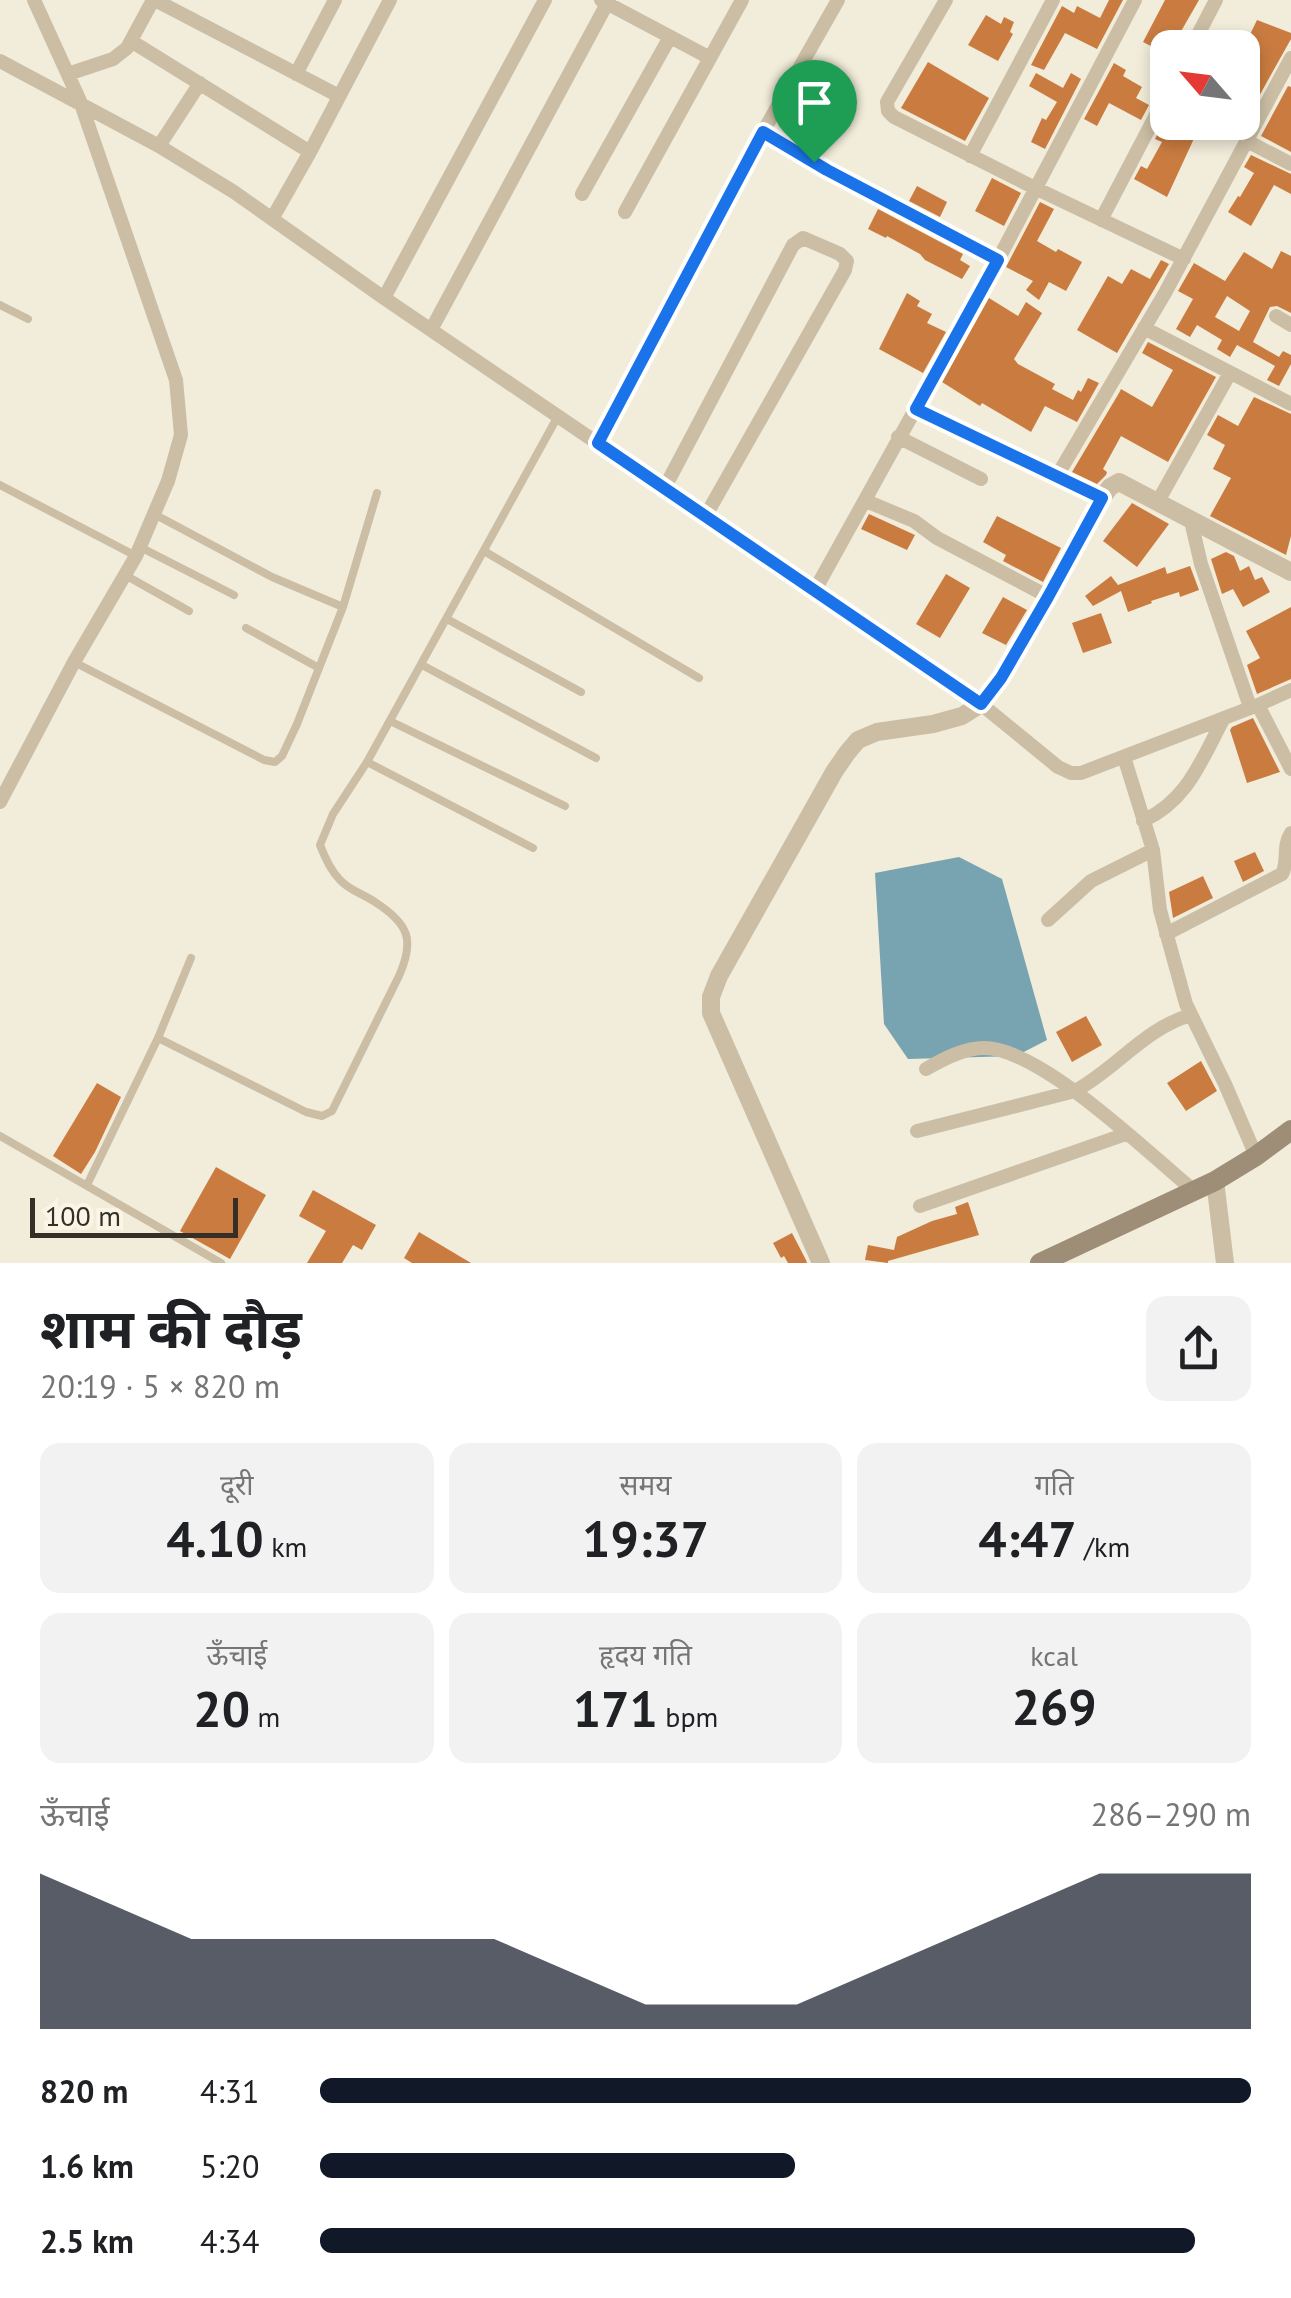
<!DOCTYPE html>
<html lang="hi">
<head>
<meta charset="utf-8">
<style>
	body { margin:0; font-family:"PT Sans","Noto Sans Devanagari",sans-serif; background:#f2f2f2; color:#202124; height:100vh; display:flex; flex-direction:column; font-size:38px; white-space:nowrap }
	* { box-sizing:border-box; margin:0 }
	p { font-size:32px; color:#757577 }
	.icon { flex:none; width:55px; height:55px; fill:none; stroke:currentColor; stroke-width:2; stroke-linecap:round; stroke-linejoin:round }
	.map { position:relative; height:1263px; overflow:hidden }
	.panel { display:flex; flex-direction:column; background:#fff; flex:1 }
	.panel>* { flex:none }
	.needle { width:65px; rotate:298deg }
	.controls { position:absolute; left:1150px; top:30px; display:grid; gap:20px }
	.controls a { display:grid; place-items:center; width:110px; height:110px; border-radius:20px; background:#fff; box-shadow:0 5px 15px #0003; font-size:50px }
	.scale { position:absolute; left:30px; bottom:25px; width:208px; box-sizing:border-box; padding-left:10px; border:5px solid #362f27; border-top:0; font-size:28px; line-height:35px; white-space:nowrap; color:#362f27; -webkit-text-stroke:8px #faf5e6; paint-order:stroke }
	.pin { position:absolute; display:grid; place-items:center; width:85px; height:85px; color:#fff; margin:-102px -42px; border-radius:50% 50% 50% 0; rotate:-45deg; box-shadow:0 0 10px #0007 }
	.pin .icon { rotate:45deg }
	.round { display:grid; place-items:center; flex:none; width:105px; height:105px; border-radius:20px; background:#f2f2f2 }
	.headline { display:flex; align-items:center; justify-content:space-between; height:170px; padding:0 40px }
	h1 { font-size:55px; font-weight:700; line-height:75px }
	.figures { display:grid; grid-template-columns:repeat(3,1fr); gap:15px; height:170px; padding:10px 40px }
	.figures div { display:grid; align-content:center; border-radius:20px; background:#f2f2f2; text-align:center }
	.figures b { font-size:50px; font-weight:700 }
	.figures small { font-size:28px; font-weight:400 }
	.figures p { font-size:28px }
	.chart { height:280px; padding:20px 40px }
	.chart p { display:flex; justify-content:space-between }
	.chart svg { width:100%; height:180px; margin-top:10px; fill:#111827; opacity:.7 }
	ul { padding:0 40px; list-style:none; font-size:32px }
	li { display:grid; grid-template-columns:160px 120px 1fr; align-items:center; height:75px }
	li i { height:25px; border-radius:12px; background:#111827 }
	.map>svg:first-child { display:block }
</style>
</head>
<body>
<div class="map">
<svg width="1291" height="1263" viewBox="0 0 1291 1263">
	<rect width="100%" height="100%" fill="#f2ecda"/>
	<!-- water -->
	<path fill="#78a3b0" d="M959,857L1002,879L1047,1040L1016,1056L908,1059L884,1024L875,873Z"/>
	<!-- building -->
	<path fill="#ca7c40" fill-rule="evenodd" d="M1109,0H1123L1097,49L1065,33L1044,70L1031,65L1062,6L1074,13L1077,6L1100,18Z
		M1165,0H1199L1176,40L1171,48H1168V55L1143,42Z
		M986,15L1001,24L1004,17L1014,22L1010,32L1013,34L998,61L968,45Z
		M1257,20L1291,33V39L1244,123L1242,94L1246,96L1257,77L1242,70V51Z
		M928,62L989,98L965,141L901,108Z
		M1114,63L1126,70L1123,76L1142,87L1136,98L1149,105L1141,120L1109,103L1097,126L1084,119Z
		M1036,73L1063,88L1071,73L1081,79L1045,149L1031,142L1042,118L1046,120L1057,102L1029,86Z
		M1288,86L1291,87V152L1261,136Z
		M1167,117L1168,122H1179L1197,132L1167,197L1134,179L1141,166L1147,169L1162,142L1155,139Z
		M1251,155L1291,174V194L1274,185L1251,226L1228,212L1238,196L1240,197L1254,173L1244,167Z
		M992,178L1021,193L1004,226L975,211Z
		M917,186L947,202L940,217L909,201Z
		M1040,202L1054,209L1037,241L1056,252L1058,249L1082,262L1066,291L1049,282L1039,300L1026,290L1033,281L1006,267Z
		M878,209L963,254L960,260L970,266L962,279L925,260L920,254L887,236L886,238L868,229Z
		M1281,251L1291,256V313L1277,306L1270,307L1253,342L1279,357L1283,351L1291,355V364L1279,386L1267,380L1275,366L1237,345L1230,357L1217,349L1222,340L1197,325L1190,337L1176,329L1193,299L1178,291L1194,263L1225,281L1244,252L1272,269ZM1227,296L1250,311L1239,331L1215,317Z
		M1161,260L1169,264L1117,353L1077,330L1108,276L1122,284L1131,269L1150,279Z
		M907,293L920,301L917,306L932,314L927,323L946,332L923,373L879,349Z
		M989,298L1018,316L1026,302L1042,313L1014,359L1018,364L1055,384L1052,389L1073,400L1078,390L1081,392L1088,378L1099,383L1077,422L1045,406L1031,432L982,403L980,406L942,382Z
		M1148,342L1216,377L1168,462L1121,436L1103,469L1107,472L1106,475L1097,484L1072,472L1119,393L1121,389L1152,407L1173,370L1142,353Z
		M1254,397L1291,414V536L1286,555L1210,516L1231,478L1213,469L1225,445L1207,435L1218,415L1238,426Z
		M1132,503L1169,524L1137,567L1103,541Z
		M869,514L915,535L907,550L861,529Z
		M997,516L1061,548L1043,582L1003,561L1006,555L983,542Z
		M1226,552L1234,556L1240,571L1249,566L1255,580L1262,577L1270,592L1243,607L1233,589L1222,594L1211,559Z
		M1190,566L1199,590L1180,597L1179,592L1151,601L1152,603L1128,612L1121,591L1093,606L1085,596L1111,576L1118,585L1165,567L1167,574Z
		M946,574L970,588L940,638L916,624Z
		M1003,597L1027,610L1006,645L982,633Z
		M1291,607V679L1257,694L1247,665L1260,658L1246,631Z
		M1101,613L1112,643L1083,653L1072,623Z
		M1253,718L1280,772L1247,783L1230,730L1232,727Z
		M1255,852L1264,871L1243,882L1234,861Z
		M1203,876L1213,898L1173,918L1169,892Z
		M1086,1016L1102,1045L1072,1062L1056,1032Z
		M1201,1061L1217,1091L1186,1111L1167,1083Z
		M97,1083L121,1097L95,1152L81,1174L53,1156Z
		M216,1167L266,1195L230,1259L180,1231Z
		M313,1190L376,1225L362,1250L353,1245L342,1263H307L326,1231L299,1216Z
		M968,1202L979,1235L888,1261V1263L865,1260L868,1245L894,1250L897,1237L932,1221L957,1214L955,1207Z
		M419,1232L471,1263H412L404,1258Z
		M792,1233L806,1260L807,1263H788L784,1256L781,1258L773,1243Z"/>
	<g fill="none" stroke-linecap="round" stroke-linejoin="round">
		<!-- service -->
		<path stroke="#cbbea5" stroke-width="8" d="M0,305L28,319
			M0,485L136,556
			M154,514L272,577L343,607
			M140,547L234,595
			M484,551L699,678
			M125,575L189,611
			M447,619L581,692
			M246,628L319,668
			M74,662L264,760L275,762L282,756L297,724L343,607L377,493
			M422,665L596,758
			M390,721L565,806
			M367,762L533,848
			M158,1038L306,1112L322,1116L332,1111L399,976C415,940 409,924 375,902C364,894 350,891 340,880C331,871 325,858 320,845L333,814L367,762L558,416
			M0,1136L221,1263
			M87,1185L158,1038L191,958"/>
		<!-- minor -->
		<path stroke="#cbbea5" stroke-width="14" d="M155,0L339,96
			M601,0L710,58
			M946,0L891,95L887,102L888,111L894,117L1035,188L1184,259
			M131,41L310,152
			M1191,48L1216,0
			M0,61L159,146L234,192L384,298L981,704L1058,767L1071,773H1081L1258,705L1291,690
			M68,74L113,59L127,48L153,0
			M296,74L335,0
			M763,132L827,170L998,260
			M1247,141L1291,164
			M159,146L200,83
			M970,156L1053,0
			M582,194L670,37
			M625,212L742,0
			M272,219L310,152L390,0
			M1101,220L1168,92
			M384,298L545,0
			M1276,316L1291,325
			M1144,328L1291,404
			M431,330L609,0
			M916,409L1102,498
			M898,437L981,479
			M598,443L763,132L838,0
			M1057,476L1165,293L1291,58
			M664,489L793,245L803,238L840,254L847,261L845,270L705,517
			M866,501L914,521L937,538L1049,597
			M1157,503L1230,373
			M1191,521L1201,564L1250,707
			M815,590L998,260L1135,0
			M1258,705L1291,769
			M0,802L74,662L136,556L168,481L181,435L176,380L80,101L34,0
			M1143,821C1189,799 1201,760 1224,718
			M1153,850L1160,910L1186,1004L1225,1084L1256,1156
			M1048,920L1091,881L1153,850L1124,757
			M1166,934L1282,874C1289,861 1282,847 1291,833
			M926,1069C943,1059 964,1048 984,1048C1041,1048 1148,1153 1193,1190
			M917,1131L1075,1091C1117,1068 1145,1028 1191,1015
			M920,1206L1126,1134"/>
		<!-- tertiary -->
		<path stroke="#cbbea5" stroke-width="18" d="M1215,1181L1225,1263
			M821,1263L711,1013V997L719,976L834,772L847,753L858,740L877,732L933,724L962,716L981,704L1001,679L1049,597L1102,498L1110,487L1119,482L1291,572"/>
		<!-- secondary -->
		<path stroke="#9e8d77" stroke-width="20" d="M1040,1263L1215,1181L1256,1156L1291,1130"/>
	</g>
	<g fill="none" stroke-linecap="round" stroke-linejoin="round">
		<defs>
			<path id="route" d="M763,132L827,170L998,260L916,409L1102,498L1048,597L1001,678L981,704L598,443Z"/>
		</defs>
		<!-- route casing -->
		<use href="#route" stroke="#fff" stroke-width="20"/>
		<!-- route -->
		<use href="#route" stroke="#1a73e8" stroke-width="12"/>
	</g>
</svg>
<div class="controls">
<a><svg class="needle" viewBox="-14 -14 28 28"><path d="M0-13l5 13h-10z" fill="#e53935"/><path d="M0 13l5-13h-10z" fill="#757577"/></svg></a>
</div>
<div class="scale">100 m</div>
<div class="pin" style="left:814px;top:162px;background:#1e9e55"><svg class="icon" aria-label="arrive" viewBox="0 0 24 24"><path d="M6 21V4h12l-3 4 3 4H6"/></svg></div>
</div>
<section class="panel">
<div class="headline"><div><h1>शाम की दौड़</h1><p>20:19 · 5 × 820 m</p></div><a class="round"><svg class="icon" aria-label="share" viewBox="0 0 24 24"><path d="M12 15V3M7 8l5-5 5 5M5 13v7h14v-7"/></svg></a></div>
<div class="figures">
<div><p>दूरी</p><b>4.10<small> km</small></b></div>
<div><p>समय</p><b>19:37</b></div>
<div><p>गति</p><b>4:47<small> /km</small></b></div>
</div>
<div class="figures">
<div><p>ऊँचाई</p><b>20<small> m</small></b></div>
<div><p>हृदय गति</p><b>171<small> bpm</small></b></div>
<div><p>kcal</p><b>269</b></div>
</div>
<div class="chart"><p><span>ऊँचाई</span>286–290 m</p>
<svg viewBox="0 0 160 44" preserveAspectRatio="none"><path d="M0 44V6L10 14L20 22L30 22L40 22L50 22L60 22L70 30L80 38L90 38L100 38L110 30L120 22L130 14L140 6L150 6L160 6V44z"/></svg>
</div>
<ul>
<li><b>820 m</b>4:31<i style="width:100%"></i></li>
<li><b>1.6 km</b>5:20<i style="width:51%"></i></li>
<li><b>2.5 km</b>4:34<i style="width:94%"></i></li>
</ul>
</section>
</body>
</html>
